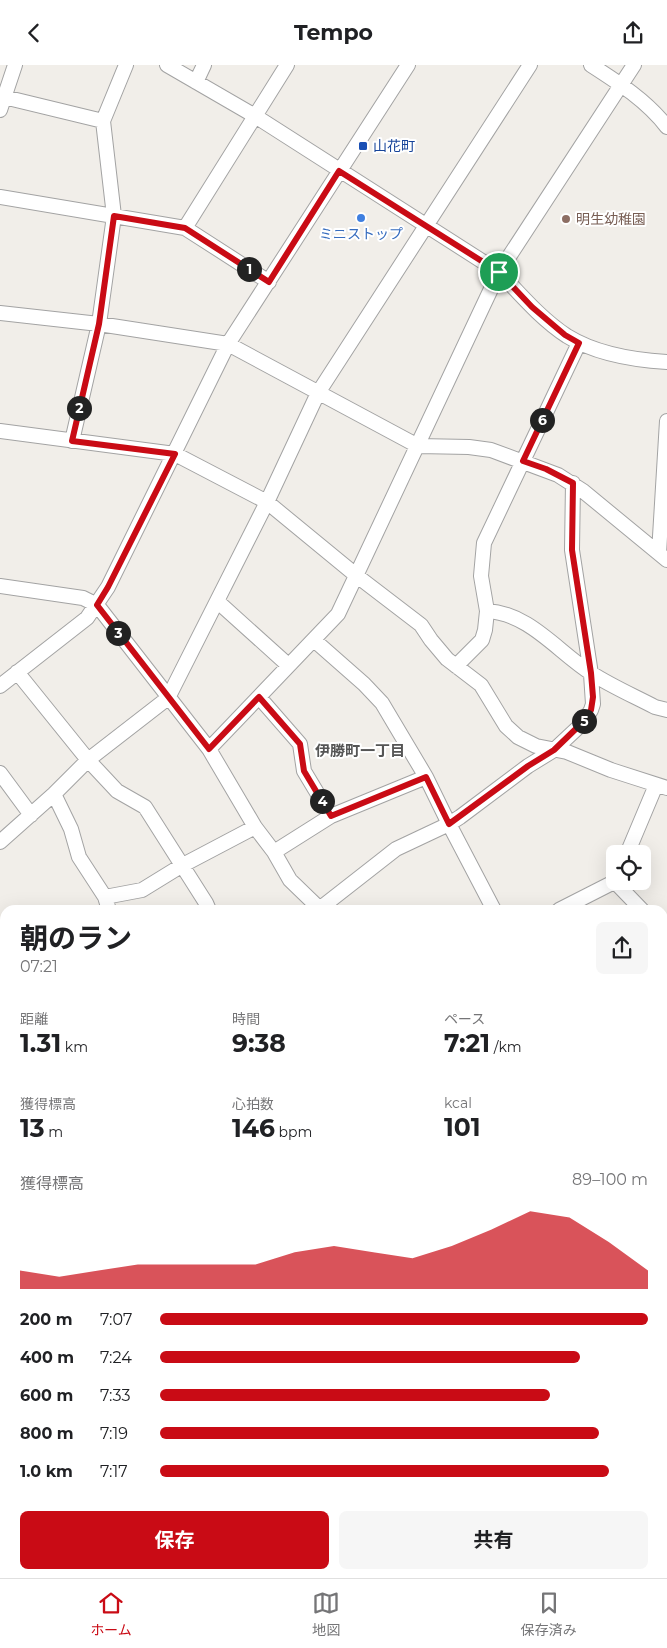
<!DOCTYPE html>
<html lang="ja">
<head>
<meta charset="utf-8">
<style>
	body { margin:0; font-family:Montserrat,"Noto Sans JP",sans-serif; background:#f6f6f6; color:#202124; height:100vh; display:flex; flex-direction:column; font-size:19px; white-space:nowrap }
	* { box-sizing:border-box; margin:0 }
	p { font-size:16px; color:#757577 }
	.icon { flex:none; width:28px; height:28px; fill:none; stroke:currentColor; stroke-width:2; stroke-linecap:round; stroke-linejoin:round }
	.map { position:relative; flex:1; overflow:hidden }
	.side { position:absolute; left:0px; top:840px; width:668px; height:674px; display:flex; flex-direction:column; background:#fff; border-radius:15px 15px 0 0; box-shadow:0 5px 20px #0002 }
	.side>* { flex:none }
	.controls { position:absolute; left:606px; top:780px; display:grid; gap:10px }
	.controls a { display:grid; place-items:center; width:45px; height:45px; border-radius:8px; background:#fff; box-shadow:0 5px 20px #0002; font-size:25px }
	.pin { position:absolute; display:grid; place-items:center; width:42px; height:42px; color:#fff; margin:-21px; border:2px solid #fff; border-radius:50%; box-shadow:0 1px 5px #0007 }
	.km { position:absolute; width:25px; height:25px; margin:-12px; border-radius:50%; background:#222; color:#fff; font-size:14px; line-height:25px; text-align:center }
	.round { display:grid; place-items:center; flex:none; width:52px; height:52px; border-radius:8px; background:#f6f6f6 }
	.summary { display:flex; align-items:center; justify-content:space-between; height:85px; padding:0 20px }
	h1 { font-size:28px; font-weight:700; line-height:38px }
	.metrics { display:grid; grid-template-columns:repeat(3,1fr); gap:8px; height:85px; padding:5px 20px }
	.metrics div { display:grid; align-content:center }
	.metrics b { font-size:25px; font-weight:700 }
	.metrics small { font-size:14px; font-weight:400 }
	.metrics p { font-size:14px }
	.chart { height:140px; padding:10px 20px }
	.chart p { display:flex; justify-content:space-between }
	.chart svg { width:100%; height:90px; margin-top:5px; fill:#c90b15; opacity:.7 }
	.cta { display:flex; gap:10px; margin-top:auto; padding:10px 20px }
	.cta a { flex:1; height:58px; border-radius:8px; background:#c90b15; color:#fff; font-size:20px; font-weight:700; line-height:58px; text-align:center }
	.cta a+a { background:#f6f6f6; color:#202124 }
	ul { padding:0 20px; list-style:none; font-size:16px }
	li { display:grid; grid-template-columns:80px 60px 1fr; align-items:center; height:38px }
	li i { height:12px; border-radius:6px; background:#c90b15 }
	header { display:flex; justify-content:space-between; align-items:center; height:65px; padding:0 20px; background:#fff; font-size:22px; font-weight:700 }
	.dock { display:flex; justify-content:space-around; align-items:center; height:70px; border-top:1px solid #e0e0e0; background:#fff; font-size:14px; color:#757577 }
	.dock a { display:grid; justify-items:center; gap:2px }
	.dock .on { color:#c90b15 }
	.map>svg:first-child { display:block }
</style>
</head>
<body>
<header><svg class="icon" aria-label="back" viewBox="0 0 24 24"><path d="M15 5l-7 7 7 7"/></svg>Tempo<svg class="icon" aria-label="share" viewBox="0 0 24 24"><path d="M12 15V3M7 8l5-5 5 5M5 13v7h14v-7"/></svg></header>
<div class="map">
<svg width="667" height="1513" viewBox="0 0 667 1513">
	<rect width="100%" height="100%" fill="#f1eee9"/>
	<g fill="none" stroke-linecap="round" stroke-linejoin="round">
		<defs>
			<path id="minor" d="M167,0L255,51L499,207C520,229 541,254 567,271C596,289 633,295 667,297
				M591,0C619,18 647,36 667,62
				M196,17L204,0
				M0,31L103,56
				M0,45L15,0
				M0,132L185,163L269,217
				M185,163L287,0
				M0,248L99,259L228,279L418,381L469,382L491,385L558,410L583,426L667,495
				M0,366L175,389L267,437L357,511L421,560L431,575L447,594L481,620L506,661L518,672L536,681L567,687L611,705L667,723
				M72,376L99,259L114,151L103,56L126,0
				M659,488L667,356
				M0,521L83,533L97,540L209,684L255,762L274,787L290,815L321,845
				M217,536L288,600
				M487,546C529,548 558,587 591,608C611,621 634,631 655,642L667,645
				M314,575L364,619L382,638L426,712L449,759L494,845
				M456,601L482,575L485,565L487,546L481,511L484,478L579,278
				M17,607L88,695L117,726L145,742L206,838L209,845
				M0,621L87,553L108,522L228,279L408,0
				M259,632L300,679L304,706L331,751
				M209,684L338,549L499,207L634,0
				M0,708L31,750
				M54,729L71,764L79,792L105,832L109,845
				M0,777L54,729L88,695L168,633L267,437L318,328L530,0
				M274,787L331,751L426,712
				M627,789L656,720
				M615,817L642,845
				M105,832L142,825L181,801L255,762
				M318,845L396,784L449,759L460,752L528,701L554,685L584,657L591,645L593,639L591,609L572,485L573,418
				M559,845L616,816
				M664,865L667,889
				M0,880L5,887
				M662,996H667
				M0,1055H5
				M662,1112L667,1111
				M0,1150L5,1154
				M0,1178L5,1175
				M662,1260L667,1259
				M0,1301L5,1298
				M662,1356L667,1354
				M0,1413L5,1411
				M662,1436L667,1434
				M0,1482L5,1503
				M384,1509L385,1513
				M571,1509V1513
				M275,1513L293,1509
				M474,1513L484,1509"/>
		</defs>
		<!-- minor casing -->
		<use href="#minor" stroke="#a3a3a3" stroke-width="16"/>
		<!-- minor -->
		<use href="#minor" stroke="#fff" stroke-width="14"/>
	</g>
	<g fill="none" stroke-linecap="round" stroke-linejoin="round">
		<defs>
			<path id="route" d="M339,106L499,207L532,242L565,270L579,278L523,396L546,404L573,418L572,485L591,608L593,632L591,645L584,656L554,685L528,701L449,759L426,712L331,751L304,706L300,679L259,632L209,684L97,540L108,522L175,389L72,376L99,259L114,151L185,163L269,217Z"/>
		</defs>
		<!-- route casing -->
		<use href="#route" stroke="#fff" stroke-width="10"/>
		<!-- route -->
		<use href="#route" stroke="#c90b15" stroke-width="6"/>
	</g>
	<!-- markers -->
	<rect fill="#1a4fb4" stroke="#fff" stroke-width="2" x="358" y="76" width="10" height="10" rx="2.5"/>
	<circle fill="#3f7fe0" stroke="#fff" stroke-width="2" cx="361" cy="153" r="5"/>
	<circle fill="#8d6e63" stroke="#fff" stroke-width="2" cx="566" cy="154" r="5"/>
	<g text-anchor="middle" stroke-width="4" stroke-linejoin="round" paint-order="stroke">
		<!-- transit labels -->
		<g font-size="14" fill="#164399" stroke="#fff" text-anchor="start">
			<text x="373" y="86">山花町</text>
		</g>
		<!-- education labels -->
		<g font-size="14" fill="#785e54" stroke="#fff" text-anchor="start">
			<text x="576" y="159">明生幼稚園</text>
		</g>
		<!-- shop labels -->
		<g font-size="14" fill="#366cbe" stroke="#fff">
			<text x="361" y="174">ミニストップ</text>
		</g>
		<!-- neighbourhood labels -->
		<g font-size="15" font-weight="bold" fill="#555" stroke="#fff">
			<text x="360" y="691">伊勝町一丁目</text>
		</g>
	</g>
</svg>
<div class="controls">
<a><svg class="icon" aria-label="locate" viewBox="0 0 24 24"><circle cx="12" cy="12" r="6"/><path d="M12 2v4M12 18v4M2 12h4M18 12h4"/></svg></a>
</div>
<div class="pin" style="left:499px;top:207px;background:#1e9e55"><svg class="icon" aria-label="arrive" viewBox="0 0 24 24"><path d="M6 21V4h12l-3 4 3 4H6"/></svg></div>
<b class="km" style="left:249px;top:204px">1</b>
<b class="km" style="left:79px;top:343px">2</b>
<b class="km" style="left:118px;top:568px">3</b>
<b class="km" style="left:322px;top:736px">4</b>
<b class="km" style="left:584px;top:656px">5</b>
<b class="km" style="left:542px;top:355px">6</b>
<section class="side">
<div class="summary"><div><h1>朝のラン</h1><p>07:21</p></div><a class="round"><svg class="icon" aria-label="share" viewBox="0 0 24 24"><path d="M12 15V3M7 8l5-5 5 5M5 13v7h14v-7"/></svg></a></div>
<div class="metrics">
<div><p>距離</p><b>1.31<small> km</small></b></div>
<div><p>時間</p><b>9:38</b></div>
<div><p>ペース</p><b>7:21<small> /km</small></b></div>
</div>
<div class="metrics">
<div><p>獲得標高</p><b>13<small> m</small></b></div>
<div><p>心拍数</p><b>146<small> bpm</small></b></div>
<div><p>kcal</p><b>101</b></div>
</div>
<div class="chart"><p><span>獲得標高</span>89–100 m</p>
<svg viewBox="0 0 160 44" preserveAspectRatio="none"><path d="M0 44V35L10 38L20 35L30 32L40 32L50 32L60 32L70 26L80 23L90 26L100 29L110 23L120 15L130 6L140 9L150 21L160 35V44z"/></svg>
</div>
<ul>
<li><b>200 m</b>7:07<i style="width:100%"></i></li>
<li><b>400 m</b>7:24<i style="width:86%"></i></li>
<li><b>600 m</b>7:33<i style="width:80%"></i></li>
<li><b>800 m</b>7:19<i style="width:90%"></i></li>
<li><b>1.0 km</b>7:17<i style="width:92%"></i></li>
</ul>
<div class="cta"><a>保存</a><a>共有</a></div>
</section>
</div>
<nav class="dock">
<a class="on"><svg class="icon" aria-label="home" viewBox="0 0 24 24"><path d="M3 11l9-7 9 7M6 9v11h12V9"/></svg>ホーム</a>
<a><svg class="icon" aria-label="map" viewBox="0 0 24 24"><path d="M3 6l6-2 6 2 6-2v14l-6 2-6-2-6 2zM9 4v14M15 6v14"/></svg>地図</a>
<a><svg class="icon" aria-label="saved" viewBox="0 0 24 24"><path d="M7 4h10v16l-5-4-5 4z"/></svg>保存済み</a>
</nav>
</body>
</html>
